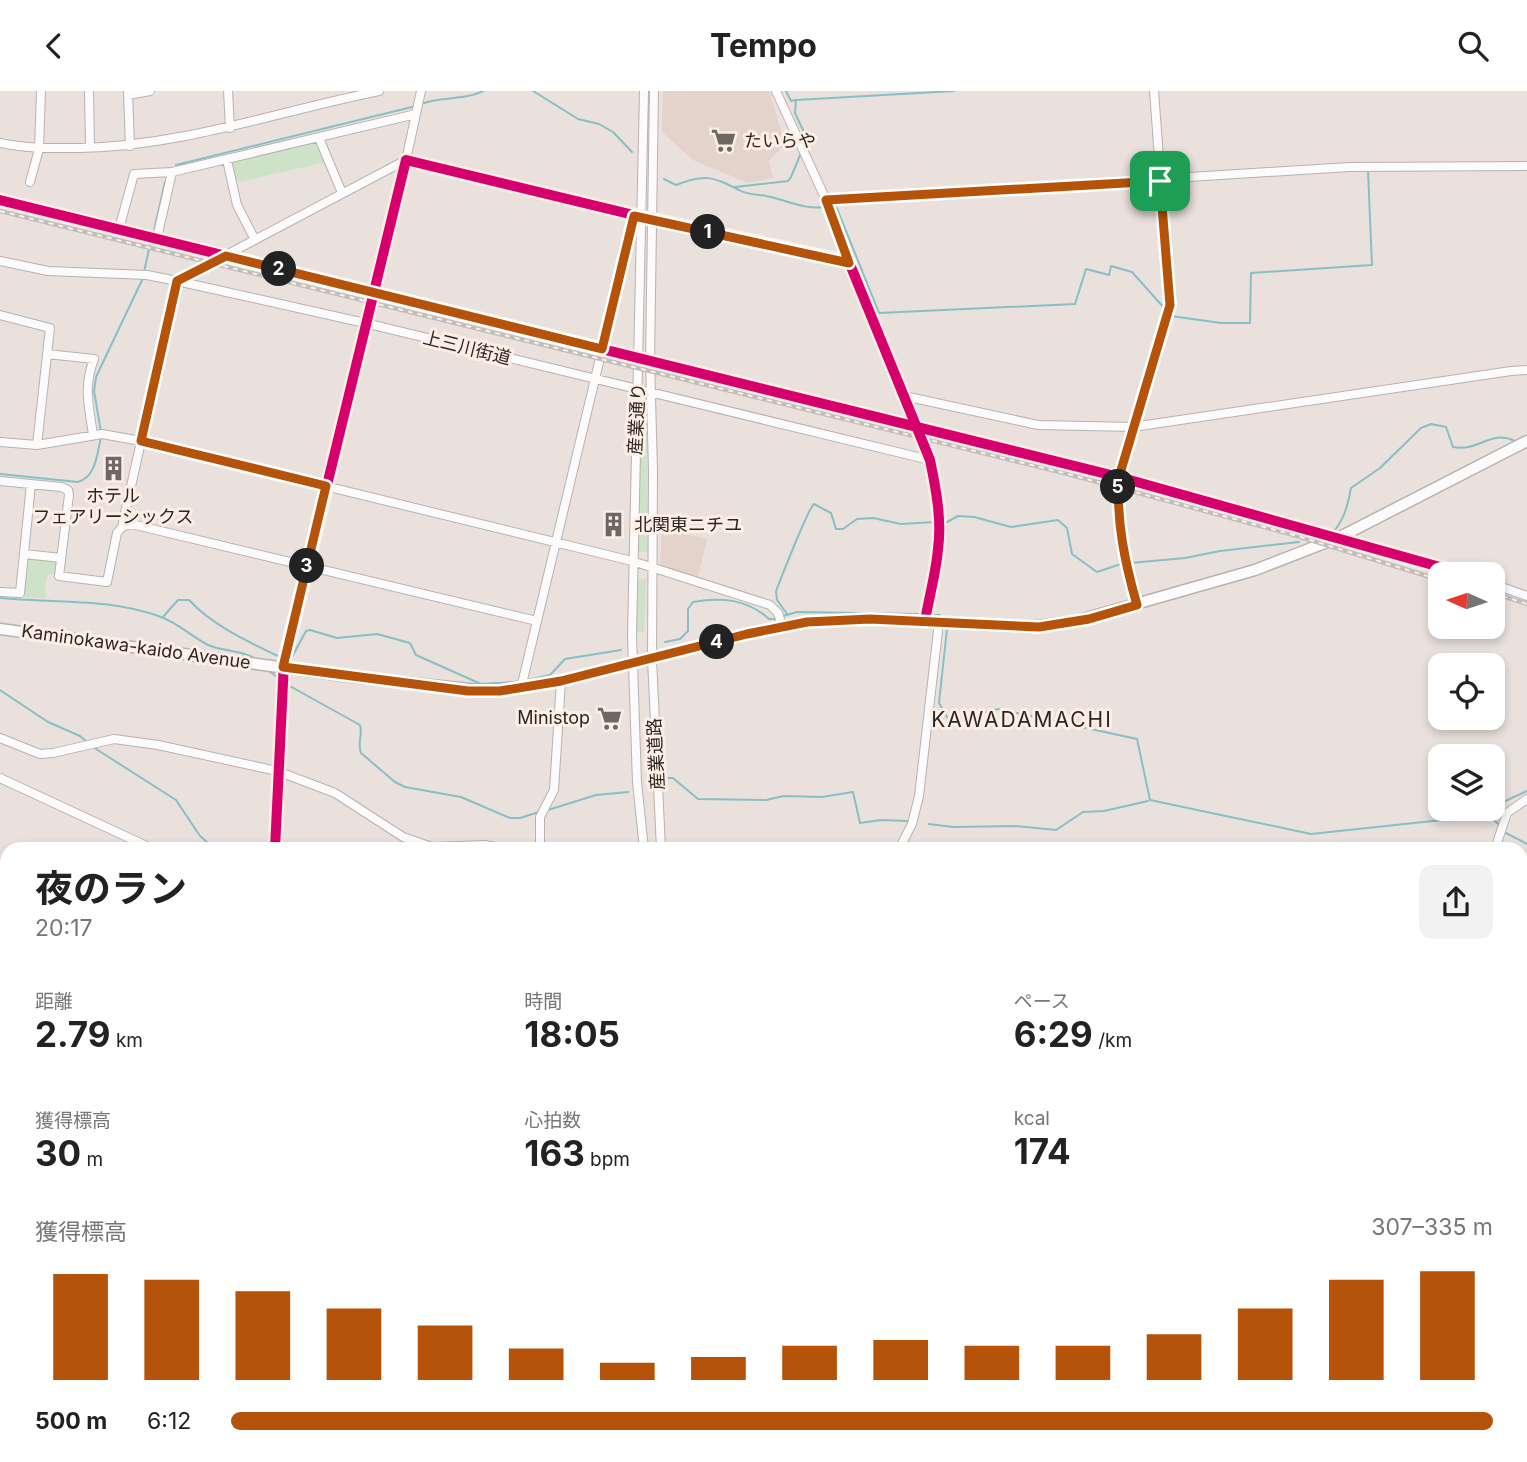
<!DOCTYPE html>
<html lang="ja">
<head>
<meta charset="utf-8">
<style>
	body { margin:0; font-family:Inter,"Noto Sans JP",sans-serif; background:#f2f2f2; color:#222; height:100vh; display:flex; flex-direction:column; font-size:26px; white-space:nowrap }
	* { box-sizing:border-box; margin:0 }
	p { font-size:23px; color:#767676 }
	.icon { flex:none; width:38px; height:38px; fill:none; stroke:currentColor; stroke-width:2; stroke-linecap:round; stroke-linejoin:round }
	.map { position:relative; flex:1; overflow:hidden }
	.drawer { position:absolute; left:0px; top:751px; width:1528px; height:621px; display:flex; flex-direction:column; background:#fff; border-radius:21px 21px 0 0; box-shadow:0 4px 10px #0003 }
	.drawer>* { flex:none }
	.needle { width:46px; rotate:273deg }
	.fabs { position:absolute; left:1428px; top:471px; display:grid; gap:14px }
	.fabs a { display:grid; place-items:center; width:77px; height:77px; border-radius:14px; background:#fff; box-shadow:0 4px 10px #0003; font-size:35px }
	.pin { position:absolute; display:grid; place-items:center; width:60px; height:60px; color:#fff; margin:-30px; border-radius:14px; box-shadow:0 4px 10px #0006 }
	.km { position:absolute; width:35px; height:35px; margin:-18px; border-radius:50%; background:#222; color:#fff; font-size:19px; line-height:35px; text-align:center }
	.round { display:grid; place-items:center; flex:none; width:74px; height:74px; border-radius:14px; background:#f2f2f2 }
	.overview { display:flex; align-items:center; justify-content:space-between; height:119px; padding:0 35px }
	h1 { font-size:38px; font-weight:700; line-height:52px }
	.figures { display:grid; grid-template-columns:repeat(3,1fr); gap:10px; height:119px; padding:7px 35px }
	.figures div { display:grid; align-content:center }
	.figures b { font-size:35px; font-weight:700 }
	.figures small { font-size:19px; font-weight:400 }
	.figures p { font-size:19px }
	.chart { height:196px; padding:14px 35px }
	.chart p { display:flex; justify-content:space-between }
	.chart svg { width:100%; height:126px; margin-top:7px; stroke:#b45309; stroke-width:6 }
	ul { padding:0 35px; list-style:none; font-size:23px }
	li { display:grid; grid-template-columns:112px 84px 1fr; align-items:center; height:52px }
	li i { height:18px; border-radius:9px; background:#b45309 }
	header { display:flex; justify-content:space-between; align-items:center; height:91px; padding:0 35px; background:#fff; font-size:32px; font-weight:700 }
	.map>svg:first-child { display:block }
</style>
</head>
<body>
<header><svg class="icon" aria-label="back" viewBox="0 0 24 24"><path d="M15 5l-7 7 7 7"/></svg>Tempo<svg class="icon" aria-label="search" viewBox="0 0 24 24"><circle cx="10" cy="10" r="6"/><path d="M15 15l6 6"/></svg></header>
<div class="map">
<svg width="1527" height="1371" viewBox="0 0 1527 1371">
	<rect width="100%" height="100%" fill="#eae1dd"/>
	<!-- built -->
	<path fill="#e3d3ca" d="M663,0H769L785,53L769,70L773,87L748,92L693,69L662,41Z
		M662,437L707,448L698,486L660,474Z"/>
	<!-- green -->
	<path fill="#cde2c6" d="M315,50L319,53L325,67L322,72L240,91L235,88L232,74L235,70Z
		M642,319H647L648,461L637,460Z
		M31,465L54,468L57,472L55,483H48L45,495L46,507L24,506L28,468Z
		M646,488L644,541H636V489Z
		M0,1107L7,1111V1158L0,1157Z"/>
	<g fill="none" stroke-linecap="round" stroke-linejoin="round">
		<!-- stream -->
		<path stroke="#87bfc4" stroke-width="2" d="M533,0L578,28L599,33L613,41L632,61
			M786,0L791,10L796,9
			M421,13C441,5 463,10 483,0
			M808,54L809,52L795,22L796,9L954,0
			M176,74L416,15
			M664,88L676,94C705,82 713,86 739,99C747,104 757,103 766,105C787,109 803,119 826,116
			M735,96L788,90L791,86L801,62
			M831,116L836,115L879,222L1075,213L1086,178L1109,184L1111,175L1132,181L1165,218
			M153,144L165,91
			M144,181L151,149
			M1171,225L1221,232H1250L1251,182L1372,174L1368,80
			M101,341L94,300L96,286L143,187
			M0,383L78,391C96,386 97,363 101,346
			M941,431H947L958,425L974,426L1011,436L1058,429L1067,437L1072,463L1097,481L1124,472
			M1335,439C1345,426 1348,413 1351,397L1380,377L1421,337L1431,333L1446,336L1453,356C1480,361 1490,338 1515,350
			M1130,472L1185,467L1220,460L1299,451
			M0,507C53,512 110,507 161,526C178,532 192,546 208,554C221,560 240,559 254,567
			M787,523L777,509L776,500C781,487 808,418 814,413L831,422L836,438H843L857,428L873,427L901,433L935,431
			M933,524H940
			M783,525L797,521L921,523
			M163,526L178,509H189C213,535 249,551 280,566
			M947,538L939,612L948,628L962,627L998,618L1137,648L1150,709L1311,743L1489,724L1498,733
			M665,551L680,548L688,540V518L693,511C721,506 747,508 769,528H775
			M292,566L306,540L310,539L337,547L377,543L410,552L416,564L481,593L515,591
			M269,580L277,586
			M528,589L550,584L565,568L621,559
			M286,593L360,634C363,643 357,653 361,662L395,691L405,696L461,706L510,727H520L539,721
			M0,599L48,631L80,645L86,650
			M93,656L176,709L200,745L215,758
			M668,687H673L698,708L766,709L784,705L822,706L853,701L860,732L881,729L908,730
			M548,719L596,704L628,701
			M1489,723L1497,714L1527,700
			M929,733L953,736L1015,735L1056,739L1083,721L1104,720L1148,710
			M1506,742L1527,753"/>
		<!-- river -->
		<path stroke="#87bfc4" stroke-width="12" d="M1521,946L1527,943"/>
		<defs>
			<path id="minor" d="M89,0L90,56
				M128,0L130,55
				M228,0L230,37
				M421,0L406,69L177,190L123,431L537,530
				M654,0L650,269L653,380L652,568L661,758
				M776,0L826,109L849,171
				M128,4L150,0
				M319,47L342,102
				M0,52C27,58 52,57 80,57C183,55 279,20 379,0
				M227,69L237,114L255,149
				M30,91L39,58L41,0
				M0,109L1119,386L1465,483
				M826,109L1349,76L1527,75
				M119,138L134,83L172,81
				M157,147L172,81L416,23
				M0,170L48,180L147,184L177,190L365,232L930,369
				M0,224L50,237L37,354
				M47,263L94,268C83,296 89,315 93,344
				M904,305L1038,334L1133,336L1511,280L1527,279
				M0,351L37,354L102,343L141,350L632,470L770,514L778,522L782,535
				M0,390L61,396L68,399L69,404L59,485L107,491L117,442L122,436L131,433
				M24,463L61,467
				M1493,493L1527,505
				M0,501L20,502L31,393
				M1137,514C1125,472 1115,430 1119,386L1170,213L1154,0
				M521,597L634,125
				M0,647L40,663L53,662L114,648L158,654L277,680L335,702L403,746L432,756L485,754L505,758
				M0,687L153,758
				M275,758L284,571L406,69L642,126L849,171L930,369C936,398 942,429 938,458C936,482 929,506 925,530
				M540,758V726L554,699L561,590
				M644,758L637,691L632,544L644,0
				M899,758L912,733L919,705L939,531
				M1495,758L1507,722L1527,708
				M0,976L7,994
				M0,1035L7,1032
				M1521,1072L1526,1076L1521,1097
				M1526,1195L1527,1210
				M0,1306L7,1307
				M1526,1326L1527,1308
				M1521,1342L1527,1343
				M14,1365L15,1371
				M687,1365L688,1371
				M693,1365L694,1371
				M701,1365L702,1371
				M711,1365L712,1371
				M720,1365V1371
				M726,1365L727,1371
				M1150,1365L1201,1371
				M1260,1371V1365
				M1312,1371L1313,1365
				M1391,1371V1365
				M1439,1371L1447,1365"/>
			<path id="major" d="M0,538L352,586L489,600L561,590L747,543L807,531L870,528L1030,536L1076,530L1255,479L1340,446L1527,350"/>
			<path id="highway" d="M0,927L7,942
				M311,1365L322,1371"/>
		</defs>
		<!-- minor casing -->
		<use href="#minor" stroke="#b8b2ae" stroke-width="10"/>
		<!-- major casing -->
		<use href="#major" stroke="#b8b2ae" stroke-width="13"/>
		<!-- highway casing -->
		<use href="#highway" stroke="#b8b2ae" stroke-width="15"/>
		<!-- minor -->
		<use href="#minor" stroke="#fcfafa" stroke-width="8"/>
		<!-- major -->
		<use href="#major" stroke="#fcfafa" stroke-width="10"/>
		<!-- highway -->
		<use href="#highway" stroke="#fcfafa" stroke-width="12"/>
		<defs>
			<path id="rail" d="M0,120L1068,383L1294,444L1440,489
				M1493,502L1527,513
				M0,1093L7,1097
				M1042,1365L1095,1371
				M1087,1366L1133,1371"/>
		</defs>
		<!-- rail casing -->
		<use href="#rail" stroke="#c0bdbd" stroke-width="4.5"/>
		<!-- rail -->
		<use href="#rail" stroke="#fdeee5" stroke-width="2" stroke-dasharray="5" stroke-linecap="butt"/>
		<defs>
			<path id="cycleway" d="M0,109L1119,386L1465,483
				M275,758L284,571L406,69L642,126L849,171L930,369C936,398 942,429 938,458C936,482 929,506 925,530"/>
		</defs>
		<!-- cycleway casing -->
		<use href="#cycleway" stroke="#fdeee5" stroke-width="15"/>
		<!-- cycleway -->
		<use href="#cycleway" stroke="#d6006c" stroke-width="10"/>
	</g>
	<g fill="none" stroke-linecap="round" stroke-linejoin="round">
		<defs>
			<path id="route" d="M1160,90L1170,214L1119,386C1116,430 1125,472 1137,514L1089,528L1039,536L870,528L807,531L747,543L561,590L500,600H468L283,576L326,395L141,350L177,190L226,165L602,258L634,125L849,172L826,109Z"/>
		</defs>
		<!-- route casing -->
		<use href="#route" stroke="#fff" stroke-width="14"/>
		<!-- route -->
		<use href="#route" stroke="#b45309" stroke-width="9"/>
	</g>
	<!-- icons -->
	<defs>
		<symbol id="supermarket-bare" viewBox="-9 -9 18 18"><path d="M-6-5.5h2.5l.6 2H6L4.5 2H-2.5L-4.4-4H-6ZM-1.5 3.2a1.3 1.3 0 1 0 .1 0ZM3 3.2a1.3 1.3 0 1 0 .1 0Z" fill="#6e6764" stroke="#fdeee5" stroke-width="2.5" paint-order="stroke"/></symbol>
		<symbol id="building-bare" viewBox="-9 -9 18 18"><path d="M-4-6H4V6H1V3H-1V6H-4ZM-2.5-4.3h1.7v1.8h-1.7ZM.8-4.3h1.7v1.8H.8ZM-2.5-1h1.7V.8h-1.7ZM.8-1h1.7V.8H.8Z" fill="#6e6764" stroke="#fdeee5" stroke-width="2.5" paint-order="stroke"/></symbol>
	</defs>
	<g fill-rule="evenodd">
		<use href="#supermarket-bare" x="706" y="32" width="35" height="35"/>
		<use href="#building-bare" x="96" y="360" width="35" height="35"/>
		<use href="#building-bare" x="596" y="416" width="35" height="35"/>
		<use href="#supermarket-bare" x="592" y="610" width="35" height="35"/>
	</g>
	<g text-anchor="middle" stroke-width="6" stroke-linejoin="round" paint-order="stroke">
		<!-- poi labels -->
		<g font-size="18" fill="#2c2623" stroke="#fdeee5" text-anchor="start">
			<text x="744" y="56">たいらや</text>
			<text x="113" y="411" text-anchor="middle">ホテル<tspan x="113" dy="21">フェアリーシックス</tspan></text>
			<text x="634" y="440">北関東ニチユ</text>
			<text x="590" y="633" text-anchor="end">Ministop</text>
		</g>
		<!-- street labels -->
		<g font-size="18" fill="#2c2623" stroke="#fdeee5">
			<text transform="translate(467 257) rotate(14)" y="6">上三川街道</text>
			<text transform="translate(637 328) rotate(-87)" y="6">産業通り</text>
			<text transform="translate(136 556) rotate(8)" y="6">Kaminokawa-kaido Avenue</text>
			<text transform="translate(656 663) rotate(-93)" y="6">産業道路</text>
		</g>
		<!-- quarter labels -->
		<g font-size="21" letter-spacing="2" fill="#2c2623" stroke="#fdeee5">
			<text x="1022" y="636">KAWADAMACHI</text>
		</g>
	</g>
</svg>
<div class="fabs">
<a><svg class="needle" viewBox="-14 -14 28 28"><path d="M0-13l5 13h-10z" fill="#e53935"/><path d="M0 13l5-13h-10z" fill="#767676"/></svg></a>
<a><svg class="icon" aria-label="locate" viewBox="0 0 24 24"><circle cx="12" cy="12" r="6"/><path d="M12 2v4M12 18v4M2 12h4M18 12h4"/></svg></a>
<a><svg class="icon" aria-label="layers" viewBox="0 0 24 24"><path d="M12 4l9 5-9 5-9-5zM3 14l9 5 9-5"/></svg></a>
</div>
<div class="pin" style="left:1160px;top:90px;background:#1e9e55"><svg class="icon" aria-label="arrive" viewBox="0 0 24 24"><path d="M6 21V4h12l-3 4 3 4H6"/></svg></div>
<b class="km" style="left:708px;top:141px">1</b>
<b class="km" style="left:279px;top:178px">2</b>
<b class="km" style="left:307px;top:475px">3</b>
<b class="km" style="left:717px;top:551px">4</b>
<b class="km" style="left:1118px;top:396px">5</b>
<section class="drawer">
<div class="overview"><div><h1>夜のラン</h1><p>20:17</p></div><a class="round"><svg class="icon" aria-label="share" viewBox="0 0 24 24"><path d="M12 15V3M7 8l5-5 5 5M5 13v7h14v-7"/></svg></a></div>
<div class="figures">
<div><p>距離</p><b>2.79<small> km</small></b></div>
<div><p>時間</p><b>18:05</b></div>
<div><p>ペース</p><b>6:29<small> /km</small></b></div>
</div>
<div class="figures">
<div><p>獲得標高</p><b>30<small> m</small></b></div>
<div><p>心拍数</p><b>163<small> bpm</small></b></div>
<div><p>kcal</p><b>174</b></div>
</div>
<div class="chart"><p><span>獲得標高</span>307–335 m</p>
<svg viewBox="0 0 160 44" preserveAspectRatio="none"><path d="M5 44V7M15 44V9M25 44V13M35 44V19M45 44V25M55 44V33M65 44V38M75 44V36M85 44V32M95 44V30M105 44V32M115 44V32M125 44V28M135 44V19M145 44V9M155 44V6"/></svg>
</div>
<ul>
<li><b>500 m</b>6:12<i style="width:100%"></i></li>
</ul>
</section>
</div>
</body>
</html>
